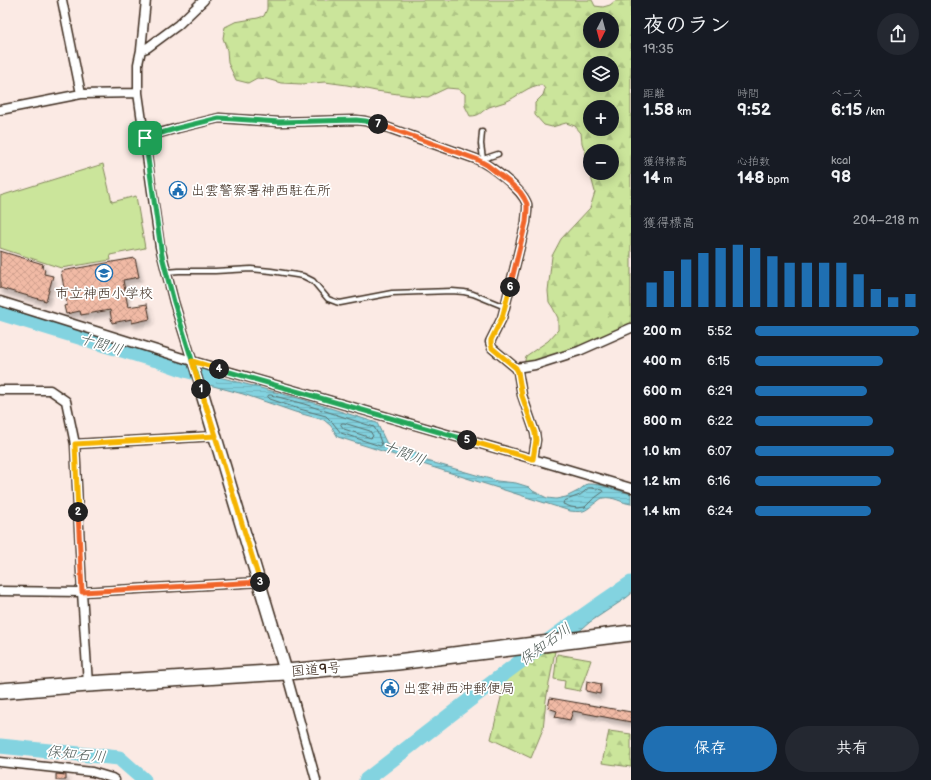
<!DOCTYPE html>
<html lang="ja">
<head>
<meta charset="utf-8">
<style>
	body { margin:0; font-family:"Balsamiq Sans","Klee One",sans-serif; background:#242831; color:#f1f3f6; height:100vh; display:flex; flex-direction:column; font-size:15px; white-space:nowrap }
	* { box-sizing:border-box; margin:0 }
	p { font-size:13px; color:#9ea1a6 }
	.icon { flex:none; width:22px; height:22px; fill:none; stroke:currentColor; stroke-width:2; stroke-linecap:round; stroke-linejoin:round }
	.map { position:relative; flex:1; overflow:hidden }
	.details { display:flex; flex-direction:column; background:#171b24; width:300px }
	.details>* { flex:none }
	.needle { width:26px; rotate:186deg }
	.fabs { position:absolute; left:583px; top:12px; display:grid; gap:8px }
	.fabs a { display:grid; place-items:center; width:36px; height:36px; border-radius:50%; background:#171b24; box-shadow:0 2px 10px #0003; font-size:20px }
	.pin { position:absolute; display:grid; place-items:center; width:34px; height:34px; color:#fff; margin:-17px; border-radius:8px; box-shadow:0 2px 6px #0006 }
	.km { position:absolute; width:20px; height:20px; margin:-10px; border-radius:50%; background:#222; color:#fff; font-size:11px; line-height:20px; text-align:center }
	.round { display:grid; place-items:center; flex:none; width:42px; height:42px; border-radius:21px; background:#242831 }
	.overview { display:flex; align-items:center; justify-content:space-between; height:68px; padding:0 12px }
	h1 { font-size:22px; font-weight:600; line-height:30px }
	.figures { display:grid; grid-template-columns:repeat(3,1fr); gap:6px; height:68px; padding:4px 12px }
	.figures div { display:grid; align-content:center }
	.figures b { font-size:17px; font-weight:600 }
	.figures small { font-size:11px; font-weight:400 }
	.figures p { font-size:11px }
	.chart { height:112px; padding:8px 12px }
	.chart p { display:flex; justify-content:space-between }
	.chart svg { width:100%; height:72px; margin-top:4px; stroke:#1f6fb2; stroke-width:6 }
	.primary-button { display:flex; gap:8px; margin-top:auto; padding:8px 12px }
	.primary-button a { flex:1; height:46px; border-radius:24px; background:#1f6fb2; color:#fff; font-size:16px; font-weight:600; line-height:46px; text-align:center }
	.primary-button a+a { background:#242831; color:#f1f3f6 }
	ul { padding:0 12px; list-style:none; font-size:13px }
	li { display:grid; grid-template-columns:64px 48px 1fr; align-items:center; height:30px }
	li i { height:10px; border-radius:5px; background:#1f6fb2 }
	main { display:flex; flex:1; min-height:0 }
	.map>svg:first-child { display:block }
</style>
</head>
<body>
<main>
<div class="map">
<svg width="631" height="780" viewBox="0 0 631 780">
	<defs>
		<pattern id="forest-firs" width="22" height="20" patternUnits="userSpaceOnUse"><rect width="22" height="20" fill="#cbe59b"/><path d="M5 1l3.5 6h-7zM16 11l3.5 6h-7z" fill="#afc585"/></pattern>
		<pattern id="water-rules" width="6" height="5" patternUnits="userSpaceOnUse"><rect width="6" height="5" fill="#83d3e0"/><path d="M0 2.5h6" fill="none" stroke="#72b5c0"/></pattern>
		<pattern id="building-cross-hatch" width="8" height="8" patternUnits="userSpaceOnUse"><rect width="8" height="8" fill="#f1baa5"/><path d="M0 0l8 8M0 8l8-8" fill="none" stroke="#d0a08e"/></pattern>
		<filter id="shadow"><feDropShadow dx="2.5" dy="4.5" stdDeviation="2" flood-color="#0004"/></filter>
	</defs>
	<rect width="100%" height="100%" fill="#fbeae4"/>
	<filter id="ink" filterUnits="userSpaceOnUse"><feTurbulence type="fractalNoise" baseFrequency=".025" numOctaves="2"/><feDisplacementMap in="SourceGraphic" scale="8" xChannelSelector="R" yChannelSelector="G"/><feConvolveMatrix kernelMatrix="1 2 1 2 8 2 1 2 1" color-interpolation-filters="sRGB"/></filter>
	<g filter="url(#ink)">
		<!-- forest -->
		<path fill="url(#forest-firs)" stroke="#83885c" fill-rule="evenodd" d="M267,0H592L595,6L603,7L610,5L615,1L631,0V326L576,350L537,363H525V360L526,356L548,341L558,330V318L553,308L549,302L548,291L552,256L561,239L590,208L595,192L590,173H612V151H590V171L585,152L582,143L581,133L575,126L566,123L552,127L544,125L535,115V103L543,95L545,89L542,85C530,84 516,98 505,102C500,104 494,105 489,107C480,112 481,116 470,116L465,106V94L458,89L447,88L428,97L413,96L376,91L347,85L325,82L302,84L281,83L267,79L257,78L248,83L236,80L228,63L227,50L223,38L225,27L235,22L258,18L264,16L267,9ZM590,19H612V41H590ZM590,63H612V85H590ZM590,107H612V129H590Z
			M555,651L546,700L543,729L531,758L491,739L504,685L494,689L497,683L534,654Z
			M557,654L591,660L580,691L564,688L565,681L554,679Z
			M609,731L631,734V767L602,763Z"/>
		<!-- pitch -->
		<path fill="#cbe59b" stroke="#83885c" d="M103,164L112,202L136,196L145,248L110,255L111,260L61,268L0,248V196Z"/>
		<!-- water -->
		<path fill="url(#water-rules)" stroke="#668f92" d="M197,371L305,400L377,423L386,442L390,448L397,449L412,450L419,454L427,461L452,468L497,481L516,483L529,487L533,491L547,498L556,499L566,497L578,491L587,484H592L600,485L631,494V504C622,503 613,496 603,498C602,498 599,500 598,501C585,510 587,513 570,511L338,437L331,426L324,420L295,412L243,394L202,383Z
			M631,585V594L626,598L590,622L576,634L561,636Z"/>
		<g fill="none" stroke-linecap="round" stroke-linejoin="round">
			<!-- shore -->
			<path stroke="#586e6c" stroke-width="1" d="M269,395H271L304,404L374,427L378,434L382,445L380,446L341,433L333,423L326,416L296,408L270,399L268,397Z
				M342,423H344L370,431L373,436L371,438L344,429L341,425Z
				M589,488H592L602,490L603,492L592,500L585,507L577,508L571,507L563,504L564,501L580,495Z"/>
			<!-- river -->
			<path stroke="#83d3e0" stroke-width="15" d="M0,313L145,357L157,360L185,370L211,377
				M0,746L119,758L144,780
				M366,780C453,713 539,644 631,583"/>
		</g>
		<!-- building -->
		<path fill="url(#building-cross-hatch)" stroke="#3b2a1e" filter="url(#shadow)" d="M0,251L43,264L42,268L45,269L44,274L53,276L46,301L0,288Z
			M135,258L139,277L123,280L128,307L147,304L150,319L132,323V319L112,323L110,310L81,315L80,311L66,314L64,306L67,305L61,271Z
			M587,681L601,684L600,694L586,691Z
			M550,698L631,712V722L573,711L570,720L555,717L557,711L548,708Z
			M56,774L66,775V780H56Z"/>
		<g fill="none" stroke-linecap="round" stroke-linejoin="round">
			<defs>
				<path id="lane" d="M482,132L481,144L483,159L482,161
					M483,159L498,154
					M167,272L179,271H215L251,269L271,271L303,276L313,281L328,299L336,302L340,303L392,293L452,291L464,292L473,294L505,307"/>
				<path id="street" d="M62,0L81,94
					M146,0L141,50L138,64V93L160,247L174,302L203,396
					M141,50L147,48L178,25L204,0
					M0,110L81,94L138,93
					M145,137L178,128L219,118L279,122L356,120L365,121L383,126L476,159C490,165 522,189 527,204C528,210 526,216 526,222L505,307L502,318L490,342L492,348L516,368L518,372L522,395L535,433L536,440L533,459L631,488
					M0,301L192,361L533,459
					M516,368L535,365L579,351L631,328
					M0,390H50L66,401L75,444L82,592L88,684
					M75,444L216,436
					M0,591L82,592L260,582
					M286,672L316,780
					M0,762L92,772L112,778L115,780"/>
				<path id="secondary" d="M203,396L286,672"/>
				<path id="highway" d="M0,691L88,684L286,672L397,662L631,633"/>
			</defs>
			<!-- lane casing -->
			<use href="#lane" stroke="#3b2a1e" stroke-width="7"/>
			<!-- street casing -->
			<use href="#street" stroke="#3b2a1e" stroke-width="11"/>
			<!-- secondary casing -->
			<use href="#secondary" stroke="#3b2a1e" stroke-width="15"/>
			<!-- highway casing -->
			<use href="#highway" stroke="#3b2a1e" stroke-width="18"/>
			<!-- lane -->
			<use href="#lane" stroke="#fff" stroke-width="4"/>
			<!-- street -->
			<use href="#street" stroke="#fff" stroke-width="8"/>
			<!-- secondary -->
			<use href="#secondary" stroke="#fff" stroke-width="12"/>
			<!-- highway -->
			<use href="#highway" stroke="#fff" stroke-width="15"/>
		</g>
	</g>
	<g fill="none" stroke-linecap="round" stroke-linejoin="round" filter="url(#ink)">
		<defs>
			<path id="split-1" d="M145,138L162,256L174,302L201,389"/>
			<path id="split-2" d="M78,512L75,444L216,436L201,389"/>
			<path id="split-3" d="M78,512L82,592L260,582"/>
			<path id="split-4" d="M219,369L192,361L260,582"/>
			<path id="split-5" d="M219,369L467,440"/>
			<path id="split-6" d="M467,440L533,459L536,440L535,433L522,396L518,372L516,368L492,348L491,344V340L502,318L510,287"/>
			<path id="split-7" d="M378,124L476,159L487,165L509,182L520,192L524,198L527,204V209L526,222L510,287"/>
			<path id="split-8" d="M145,138L178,128L219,118L279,122L356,120L365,121L378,124"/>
		</defs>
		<!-- split-1 casing -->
		<use href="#split-1" stroke="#fff" stroke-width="8"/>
		<!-- split-2 casing -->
		<use href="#split-2" stroke="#fff" stroke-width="8"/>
		<!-- split-3 casing -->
		<use href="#split-3" stroke="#fff" stroke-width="8"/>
		<!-- split-4 casing -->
		<use href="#split-4" stroke="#fff" stroke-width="8"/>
		<!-- split-5 casing -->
		<use href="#split-5" stroke="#fff" stroke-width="8"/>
		<!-- split-6 casing -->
		<use href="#split-6" stroke="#fff" stroke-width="8"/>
		<!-- split-7 casing -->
		<use href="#split-7" stroke="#fff" stroke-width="8"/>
		<!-- split-8 casing -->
		<use href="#split-8" stroke="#fff" stroke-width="8"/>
		<!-- split-1 -->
		<use href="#split-1" stroke="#22a559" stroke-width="5"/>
		<!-- split-2 -->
		<use href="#split-2" stroke="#f5b400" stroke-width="5"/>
		<!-- split-3 -->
		<use href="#split-3" stroke="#f0652b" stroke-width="5"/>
		<!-- split-4 -->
		<use href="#split-4" stroke="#f5b400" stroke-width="5"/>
		<!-- split-5 -->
		<use href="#split-5" stroke="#22a559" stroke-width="5"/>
		<!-- split-6 -->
		<use href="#split-6" stroke="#f5b400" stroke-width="5"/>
		<!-- split-7 -->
		<use href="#split-7" stroke="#f0652b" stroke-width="5"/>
		<!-- split-8 -->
		<use href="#split-8" stroke="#22a559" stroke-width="5"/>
	</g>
	<!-- icons -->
	<defs>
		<symbol id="civic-ring" viewBox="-11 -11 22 22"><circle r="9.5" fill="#fff" stroke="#1f6fb2" stroke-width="1.5"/><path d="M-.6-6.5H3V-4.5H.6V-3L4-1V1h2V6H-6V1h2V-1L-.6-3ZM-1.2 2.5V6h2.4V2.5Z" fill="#1f6fb2"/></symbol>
		<symbol id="school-ring" viewBox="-11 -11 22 22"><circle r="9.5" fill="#fff" stroke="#1f6fb2" stroke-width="1.5"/><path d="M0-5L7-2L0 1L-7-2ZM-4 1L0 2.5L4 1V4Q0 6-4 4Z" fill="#1f6fb2"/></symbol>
	</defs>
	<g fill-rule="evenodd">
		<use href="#civic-ring" x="168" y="180" width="20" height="20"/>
		<use href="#school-ring" x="94" y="263" width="20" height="20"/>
		<use href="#civic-ring" x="380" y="678" width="20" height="20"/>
	</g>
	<g text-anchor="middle" stroke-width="3.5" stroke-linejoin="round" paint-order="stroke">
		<!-- poi labels -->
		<g font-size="14" fill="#3b2a1e" stroke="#fff" text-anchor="start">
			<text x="191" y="195">出雲警察署神西駐在所</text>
			<text x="104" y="298" text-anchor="middle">市立神西小学校</text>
			<text x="403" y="693">出雲神西沖郵便局</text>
		</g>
		<!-- street labels -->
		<g font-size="14" fill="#3b2a1e" stroke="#fff">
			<text transform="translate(316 669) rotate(-5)" y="5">国道9号</text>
		</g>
		<!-- water labels -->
		<g font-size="15" font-style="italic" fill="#515d58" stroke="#fff">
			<text transform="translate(101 344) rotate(17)" y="5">十間川</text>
			<text transform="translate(404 453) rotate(21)" y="5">十間川</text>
			<text transform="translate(545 644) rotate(-36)" y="5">保知石川</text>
			<text transform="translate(76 754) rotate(6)" y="5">保知石川</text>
		</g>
	</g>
</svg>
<div class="fabs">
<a><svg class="needle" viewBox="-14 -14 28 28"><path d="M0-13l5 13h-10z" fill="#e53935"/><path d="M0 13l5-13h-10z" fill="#9ea1a6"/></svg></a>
<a><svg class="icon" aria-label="layers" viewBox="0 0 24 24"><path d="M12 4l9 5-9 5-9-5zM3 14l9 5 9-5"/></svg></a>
<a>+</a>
<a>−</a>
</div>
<div class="pin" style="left:145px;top:138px;background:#1e9e55"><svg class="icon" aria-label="arrive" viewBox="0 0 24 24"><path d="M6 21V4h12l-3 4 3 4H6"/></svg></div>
<b class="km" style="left:201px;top:389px">1</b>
<b class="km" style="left:78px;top:512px">2</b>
<b class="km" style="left:260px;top:582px">3</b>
<b class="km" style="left:219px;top:369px">4</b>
<b class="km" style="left:467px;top:440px">5</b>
<b class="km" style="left:510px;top:287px">6</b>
<b class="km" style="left:378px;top:124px">7</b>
</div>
<section class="details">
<div class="overview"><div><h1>夜のラン</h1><p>19:35</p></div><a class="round"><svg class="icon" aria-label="share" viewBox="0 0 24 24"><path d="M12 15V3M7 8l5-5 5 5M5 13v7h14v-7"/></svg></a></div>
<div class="figures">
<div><p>距離</p><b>1.58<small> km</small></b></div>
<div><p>時間</p><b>9:52</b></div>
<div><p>ペース</p><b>6:15<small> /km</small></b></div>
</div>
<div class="figures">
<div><p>獲得標高</p><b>14<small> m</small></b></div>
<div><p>心拍数</p><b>148<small> bpm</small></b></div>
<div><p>kcal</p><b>98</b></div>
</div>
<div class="chart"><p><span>獲得標高</span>204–218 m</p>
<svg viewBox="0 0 160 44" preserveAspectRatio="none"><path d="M5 44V29M15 44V22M25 44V15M35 44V11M45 44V8M55 44V6M65 44V8M75 44V13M85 44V17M95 44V17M105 44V17M115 44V17M125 44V24M135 44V33M145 44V38M155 44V36"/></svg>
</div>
<ul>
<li><b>200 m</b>5:52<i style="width:100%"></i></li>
<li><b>400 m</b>6:15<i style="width:78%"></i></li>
<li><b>600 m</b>6:29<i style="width:68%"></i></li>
<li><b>800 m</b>6:22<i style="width:72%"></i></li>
<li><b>1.0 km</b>6:07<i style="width:85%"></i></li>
<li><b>1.2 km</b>6:16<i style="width:77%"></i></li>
<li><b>1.4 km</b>6:24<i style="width:71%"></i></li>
</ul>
<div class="primary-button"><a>保存</a><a>共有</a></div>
</section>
</main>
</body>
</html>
